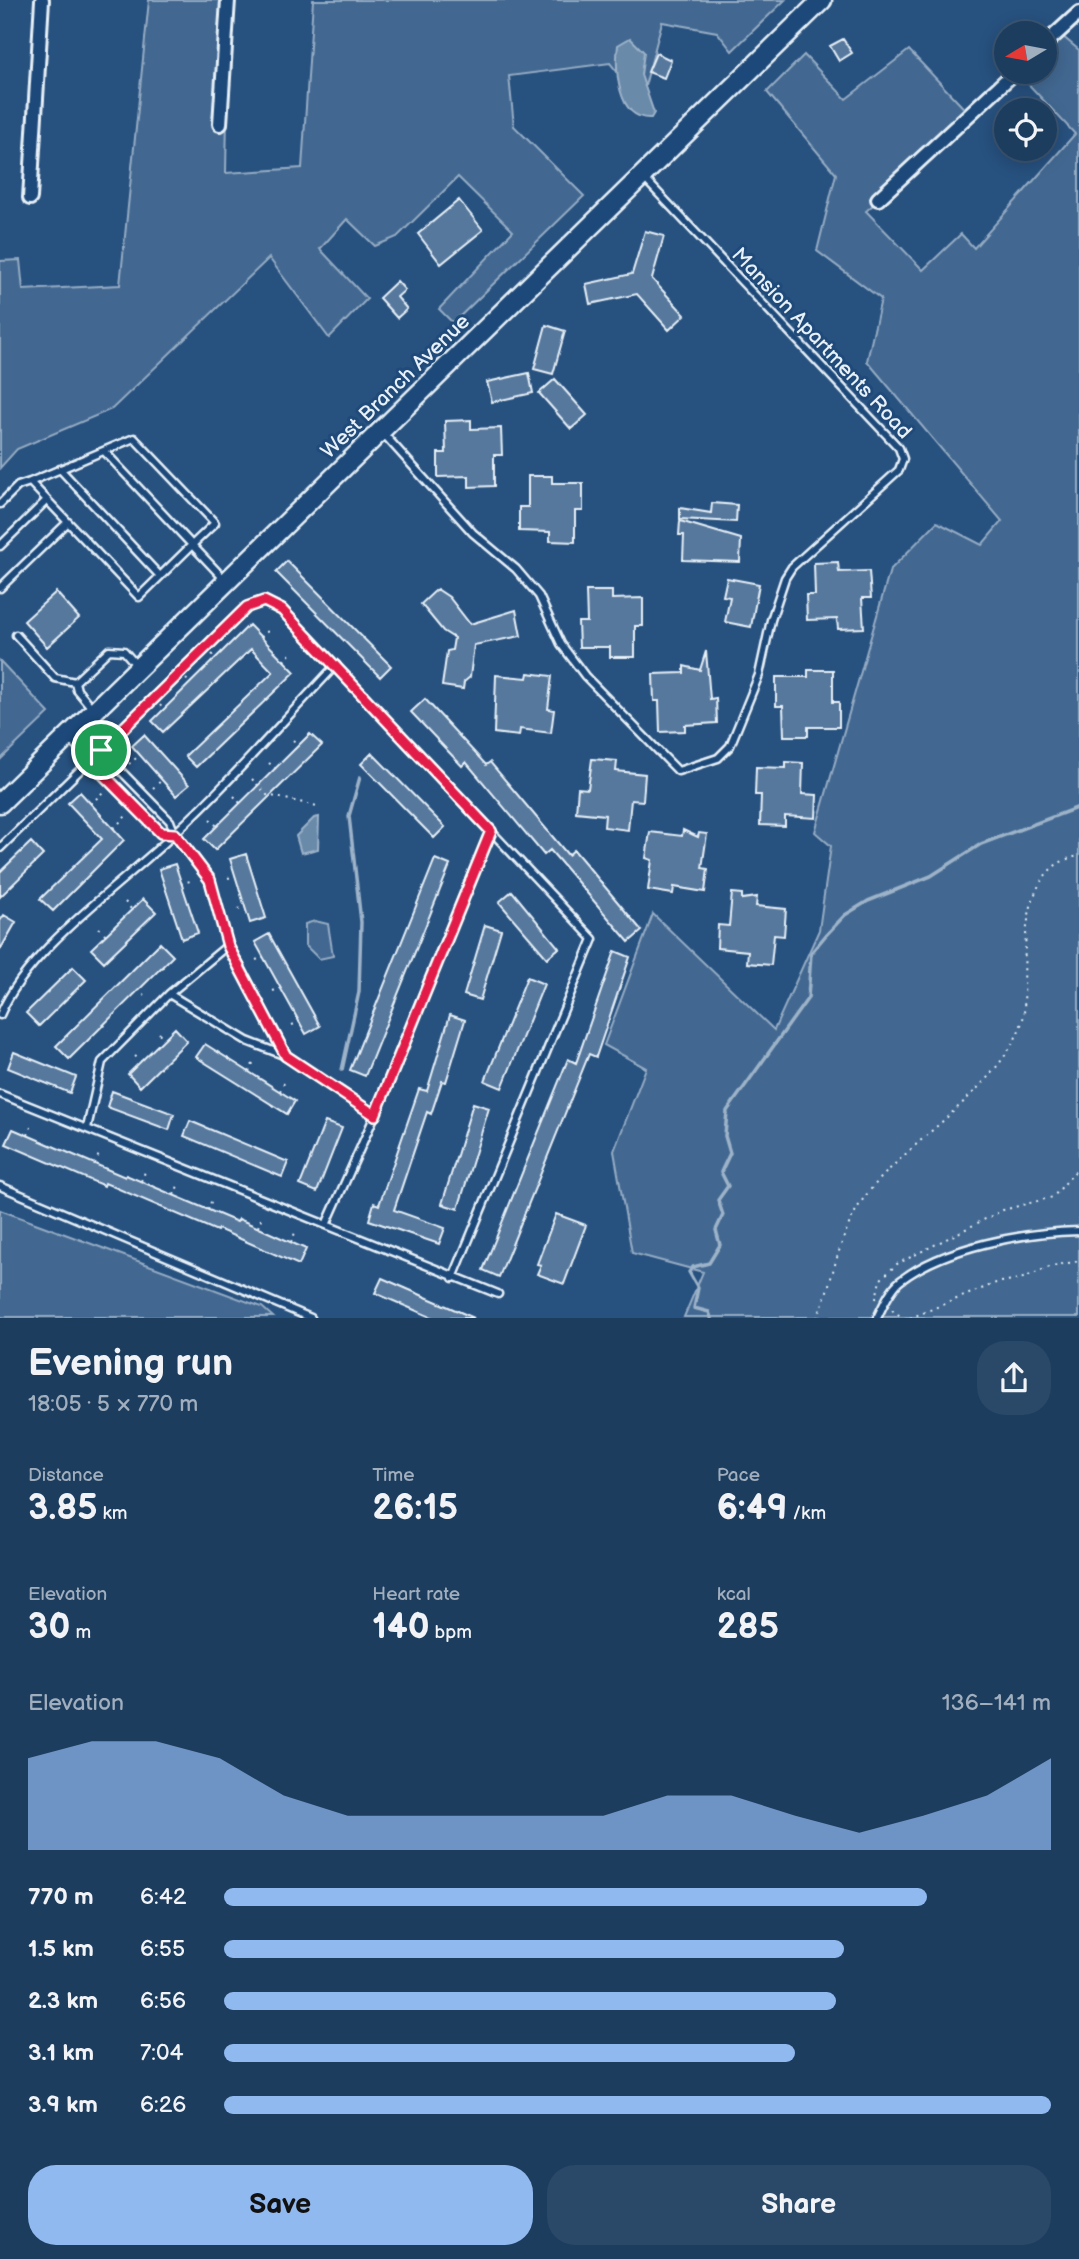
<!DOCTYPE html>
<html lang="en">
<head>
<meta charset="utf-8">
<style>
	body { margin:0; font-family:"Balsamiq Sans",sans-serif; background:#2a4868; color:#f1f3f6; height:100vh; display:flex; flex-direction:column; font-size:26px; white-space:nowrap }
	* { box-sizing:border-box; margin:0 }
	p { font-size:23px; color:#a0aebd }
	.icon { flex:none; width:38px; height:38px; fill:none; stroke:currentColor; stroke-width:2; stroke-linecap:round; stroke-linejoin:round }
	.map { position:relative; height:1318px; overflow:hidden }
	.sheet { display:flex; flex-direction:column; background:#1d3d5f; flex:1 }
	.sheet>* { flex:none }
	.needle { width:46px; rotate:260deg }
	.tools { position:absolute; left:994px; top:21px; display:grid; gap:14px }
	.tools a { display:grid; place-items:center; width:63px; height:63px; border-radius:50%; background:#1d3d5f; box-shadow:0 4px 18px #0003,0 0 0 2px #3b5674; font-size:35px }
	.pin { position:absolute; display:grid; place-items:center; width:60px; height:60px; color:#fff; margin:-30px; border:4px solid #fff; border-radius:50%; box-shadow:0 2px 7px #0007 }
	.round { display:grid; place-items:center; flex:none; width:74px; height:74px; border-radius:28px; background:#2a4868 }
	.summary { display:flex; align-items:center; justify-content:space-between; height:119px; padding:0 28px }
	h1 { font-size:38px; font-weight:700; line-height:52px }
	.metrics { display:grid; grid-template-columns:repeat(3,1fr); gap:10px; height:119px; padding:7px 28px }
	.metrics div { display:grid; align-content:center }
	.metrics b { font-size:35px; font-weight:700 }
	.metrics small { font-size:19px; font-weight:400 }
	.metrics p { font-size:19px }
	.chart { height:196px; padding:14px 28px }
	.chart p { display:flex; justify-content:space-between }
	.chart svg { width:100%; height:126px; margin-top:7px; fill:#90b9f0; opacity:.7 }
	.button { display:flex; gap:14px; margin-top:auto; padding:14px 28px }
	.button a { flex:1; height:80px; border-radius:28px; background:#90b9f0; color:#111; font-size:28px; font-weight:700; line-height:80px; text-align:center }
	.button a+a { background:#2a4868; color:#f1f3f6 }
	ul { padding:0 28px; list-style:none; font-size:23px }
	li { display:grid; grid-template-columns:112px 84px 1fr; align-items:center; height:52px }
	li i { height:18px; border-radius:9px; background:#90b9f0 }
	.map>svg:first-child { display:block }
</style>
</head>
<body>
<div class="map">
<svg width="1079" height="1318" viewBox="0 0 1079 1318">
	<rect width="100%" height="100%" fill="#27517f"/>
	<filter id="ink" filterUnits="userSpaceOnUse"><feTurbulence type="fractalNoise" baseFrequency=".0143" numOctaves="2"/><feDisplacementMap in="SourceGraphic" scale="14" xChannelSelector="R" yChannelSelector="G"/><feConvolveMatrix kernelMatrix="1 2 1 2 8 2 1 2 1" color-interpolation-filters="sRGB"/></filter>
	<g filter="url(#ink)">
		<!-- green -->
		<path fill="#436891" stroke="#96acc4" stroke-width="2" d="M149,0H229L226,173L302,168L313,0H785L732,51L717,32L662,22L641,101L610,63L509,76L514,126L584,196L453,323L439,309L513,231L458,177L397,237L375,246L347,219L320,249L367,299L329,338L269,258L112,409L17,449L0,468V261L20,260L23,290L120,285Z
			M1056,31L1079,50V1317H684L703,1272L632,1253L614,1151L646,1068L604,1045L653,914L774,1030L819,930L831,846L815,832L890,570L937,522L982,545L1002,521L867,361L881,299L817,251L836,174L767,92L804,55L846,99L909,50L974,119L866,211L923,270L961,234L974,248L1075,134L1017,72H1045V42Z
			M0,661L49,713L0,760Z
			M315,921L328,924L333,956L319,959L305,945V924Z
			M0,1210L262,1307L273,1317H0Z"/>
		<!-- water -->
		<path fill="#6b8aaa" stroke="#9db3c9" stroke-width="2" d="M630,38L644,52L641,75L654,113L651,118C617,120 615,69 618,45Z
			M319,817L318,849L301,853L296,836L314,818Z"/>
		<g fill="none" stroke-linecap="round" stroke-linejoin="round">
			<!-- stream -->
			<path stroke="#9db3c9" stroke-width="3.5" d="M342,1070L359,992L361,922L349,816L360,777
				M711,1318L709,1312L694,1308L698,1288L689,1272L693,1267L709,1263L720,1245L716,1230L723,1215L718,1200L728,1186L721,1172L730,1153L725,1136L727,1111L808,998L811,953L826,935L845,915L868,901L931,876L981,844L1079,807"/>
		</g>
		<!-- building -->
		<path fill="#57789d" stroke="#e8f1f8" stroke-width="2" d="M843,39L852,53L839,61L830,46Z
			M656,53L671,60L664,78L648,72Z
			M459,200L483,230L441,264L418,234Z
			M645,231L664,236L652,279L685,315L669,330L637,294L590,304L586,284L632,274Z
			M397,281L405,290L397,297L407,309L397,318L379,298Z
			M546,325L565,331L553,374L534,369Z
			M529,373L533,393L492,402L487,382Z
			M555,379L587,415L571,429L539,393Z
			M471,420V429L501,428L502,455H494V486L469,487V476L438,477V453H446L445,421Z
			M528,476H552V483H583V511H575V542L550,541V532L519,531V507H528Z
			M712,503L737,505L736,522L680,519V508L711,513Z
			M680,521L741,539L740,562L683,560L684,535H679Z
			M287,561L391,666L380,677L276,572Z
			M838,562L839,572L869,571L871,598H862L864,628L838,629L837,619L807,620L806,595H815L814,563Z
			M727,578L759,584L751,627L725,622L730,597L723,596Z
			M437,589L449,597L470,624L516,610L521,636L474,645L470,677L464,682L463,689L442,686L447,651L452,650L454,638L443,631L421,604Z
			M586,591H612V599L643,598V626H635V657H610V647H579L578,622H587Z
			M56,592L79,618L47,647L24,621Z
			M249,625L295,672L196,767L185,756L273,672L251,649L163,732L152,721Z
			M706,651L710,699L716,698L717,723L685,725V731L660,732L659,701H654L653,674L684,673V666L700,670Z
			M808,670H833V702H839V727H808V736H784L783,706H776V677H808Z
			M528,673L552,676L548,709L554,710L551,733L520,729L519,736L494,733L496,675L527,678Z
			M425,699L486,765L490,762L568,855L574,850L642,931L629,942L550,850L544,855L466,762L462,766L411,712Z
			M310,734L322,745L215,850L204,839Z
			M144,735L189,785L176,796L132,746Z
			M372,753L445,827L434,838L361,764Z
			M592,759L617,761L616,771L645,774L643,801L631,800L628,830L604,827L605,815L576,812L578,788L588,789Z
			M786,762L803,763L802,794L817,795L816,818L785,816V826L760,825L761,795H755L756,767L786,768Z
			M80,792L124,840L53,911L40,899L102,839L68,803Z
			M683,830L698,837L699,833L707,834L702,868L708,869L705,892L674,887L673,894L648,890L652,860L646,858L650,832L682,836Z
			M31,842L43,855L0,897V872Z
			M246,854L266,918L250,923L230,859Z
			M435,859L450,865L365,1076L350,1070Z
			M175,864L198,933L182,939L159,869Z
			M512,891L559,948L547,958L499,902Z
			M732,893L742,894V899L757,897L756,906L786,909L784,936L774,935L771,965L747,963L748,951L717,948L718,925L729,926Z
			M143,899L156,912L104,962L91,949Z
			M4,915L16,922L0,950V921Z
			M485,925L501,930L480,1000L464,995Z
			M269,934L320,1026L306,1034L255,942Z
			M160,943L173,956L69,1059L56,1046Z
			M615,951L630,957L596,1057L589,1054L499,1277L483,1270L568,1059L576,1063Z
			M73,967L86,980L39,1026L26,1013Z
			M527,977L544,984L502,1088L485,1081Z
			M450,1015L465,1020L446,1082L442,1081L431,1114L427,1112L394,1210L445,1228L439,1244L369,1220L374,1203L379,1205L419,1089L427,1091Z
			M175,1028L187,1041L140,1087L128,1074Z
			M205,1044L295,1101L287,1114L196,1057Z
			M14,1052L76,1077L70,1093L8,1068Z
			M112,1091L174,1114L169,1130L107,1107Z
			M473,1103L489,1108L458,1209L442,1204Z
			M190,1121L288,1162L282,1177L184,1136Z
			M325,1122L342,1128L317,1192L300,1185Z
			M13,1129L125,1177L126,1175L237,1222L239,1219L306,1249L299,1265L218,1229L217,1231L105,1183L104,1186L6,1144Z
			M556,1214L586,1225L564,1284L537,1274L541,1265L537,1264Z
			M382,1278L474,1318H433L375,1293Z"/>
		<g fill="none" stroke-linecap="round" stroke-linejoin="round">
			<defs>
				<path id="lane" d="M382,432L473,533L516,569L539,596L561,644L585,676L678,771L718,758L730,746L759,675L771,620L785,578L792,567L899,470L903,459L899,448L644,178
					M104,451L192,545L215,523L134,438L30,482L139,597L192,545L226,581
					M60,469L160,576
					M0,504L18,486L30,482
					M0,546L47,500
					M0,588L68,522
					M16,635L55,678L75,682
					M92,708L77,690L75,682L109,650L124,651L138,667
					M79,728L170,821L175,834L210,880L228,945L286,1056L375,1115
					M69,739L161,833L175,834
					M0,848L247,607L264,601L282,610L593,939L453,1278
					M169,994L247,1041L286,1056
					M0,1015C28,948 120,886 173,835C230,782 282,722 336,665
					M0,1094L498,1294
					M87,1128L102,1062L169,994L228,945
					M0,1186L311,1318
					M326,1225L375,1115L491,831
					M877,1318C883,1306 890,1289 900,1281C943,1247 1025,1232 1079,1231"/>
				<path id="street" d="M1045,44L1079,13
					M220,124L228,0
					M30,198L42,0
					M878,199L1015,72"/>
				<path id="secondary" d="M0,803L822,0"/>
			</defs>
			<!-- lane casing -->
			<use href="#lane" stroke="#e8f1f8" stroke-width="11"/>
			<!-- street casing -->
			<use href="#street" stroke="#e8f1f8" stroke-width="18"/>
			<!-- secondary casing -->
			<use href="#secondary" stroke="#e8f1f8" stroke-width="23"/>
			<!-- path -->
			<path stroke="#e8f1f8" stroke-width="2" stroke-dasharray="2 5" stroke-linecap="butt" d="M261,637L269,630
				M212,654L217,659
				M284,661L291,653
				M186,679L191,684
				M160,705L164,710
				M293,740L299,746
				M269,763L276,769
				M129,764L140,755
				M252,779L267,795L317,806
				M153,788L162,780
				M234,796L240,803
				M91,804L103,792
				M210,819L217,826
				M114,828L126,816
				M228,878L235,876
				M181,884L190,881
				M125,902L132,910
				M238,909L245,907
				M99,928L106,935
				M256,960L263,957
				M162,967L167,972
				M138,990L144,995
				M273,991L280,988
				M104,1025L109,1030
				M292,1025L299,1022
				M159,1033L164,1039
				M135,1056L141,1061
				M249,1072L253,1064
				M280,1091L284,1083
				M28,1135L31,1127
				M95,1164L99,1154
				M141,1181L145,1172
				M174,1195L178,1186
				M208,1210L212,1199
				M258,1227L261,1219
				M291,1242L295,1233
				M876,1299L880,1280L897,1264L1003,1210L1053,1197L1079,1167
				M892,1310L903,1318
				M817,1318C835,1277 839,1229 867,1194C911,1138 1008,1083 1024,1015C1026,966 1014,866 1079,856
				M910,1318L996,1283L1023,1278L1052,1266L1079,1261"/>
			<!-- lane -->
			<use href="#lane" stroke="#1f4a7a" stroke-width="6"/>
			<!-- street -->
			<use href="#street" stroke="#1f4a7a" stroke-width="12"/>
			<!-- secondary -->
			<use href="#secondary" stroke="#1f4a7a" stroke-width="18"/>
		</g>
	</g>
	<g fill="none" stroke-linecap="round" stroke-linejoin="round" filter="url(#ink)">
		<defs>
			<path id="route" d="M264,601L282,610L491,831L375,1115L286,1056L228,946L210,880L175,834L161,833L90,761L247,607Z"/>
		</defs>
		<!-- route casing -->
		<use href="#route" stroke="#fff" stroke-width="14"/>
		<!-- route -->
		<use href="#route" stroke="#e11d48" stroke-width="9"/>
	</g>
	<g text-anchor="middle" stroke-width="6" stroke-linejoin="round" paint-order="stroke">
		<!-- street labels -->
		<g font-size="21" fill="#e8f1f8" stroke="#1f4a7a">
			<text transform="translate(822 343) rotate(47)" y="7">Mansion Apartments Road</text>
			<text transform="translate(395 386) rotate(-44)" y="7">West Branch Avenue</text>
		</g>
	</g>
</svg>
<div class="tools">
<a><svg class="needle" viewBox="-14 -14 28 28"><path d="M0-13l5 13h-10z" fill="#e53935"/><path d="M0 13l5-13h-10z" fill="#a0aebd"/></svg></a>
<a><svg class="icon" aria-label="locate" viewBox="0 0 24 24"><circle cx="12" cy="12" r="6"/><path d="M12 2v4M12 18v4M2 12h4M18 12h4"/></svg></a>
</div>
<div class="pin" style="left:101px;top:750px;background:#1e9e55"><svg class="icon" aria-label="arrive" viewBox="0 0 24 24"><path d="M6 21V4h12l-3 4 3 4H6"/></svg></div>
</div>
<section class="sheet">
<div class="summary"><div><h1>Evening run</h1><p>18:05 · 5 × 770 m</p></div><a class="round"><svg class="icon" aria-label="share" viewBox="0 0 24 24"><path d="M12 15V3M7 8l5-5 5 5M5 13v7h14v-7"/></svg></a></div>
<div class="metrics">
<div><p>Distance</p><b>3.85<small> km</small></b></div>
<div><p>Time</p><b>26:15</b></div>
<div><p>Pace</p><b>6:49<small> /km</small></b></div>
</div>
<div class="metrics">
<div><p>Elevation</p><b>30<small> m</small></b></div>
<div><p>Heart rate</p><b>140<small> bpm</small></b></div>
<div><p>kcal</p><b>285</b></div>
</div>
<div class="chart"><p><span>Elevation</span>136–141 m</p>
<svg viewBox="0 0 160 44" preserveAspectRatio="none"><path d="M0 44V12L10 6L20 6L30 12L40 25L50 32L60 32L70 32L80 32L90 32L100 25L110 25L120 32L130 38L140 32L150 25L160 12V44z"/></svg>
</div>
<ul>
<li><b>770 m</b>6:42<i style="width:85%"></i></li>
<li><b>1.5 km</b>6:55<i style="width:75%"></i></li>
<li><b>2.3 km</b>6:56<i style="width:74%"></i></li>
<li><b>3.1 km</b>7:04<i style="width:69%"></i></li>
<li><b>3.9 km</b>6:26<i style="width:100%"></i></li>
</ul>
<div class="button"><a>Save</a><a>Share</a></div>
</section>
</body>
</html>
